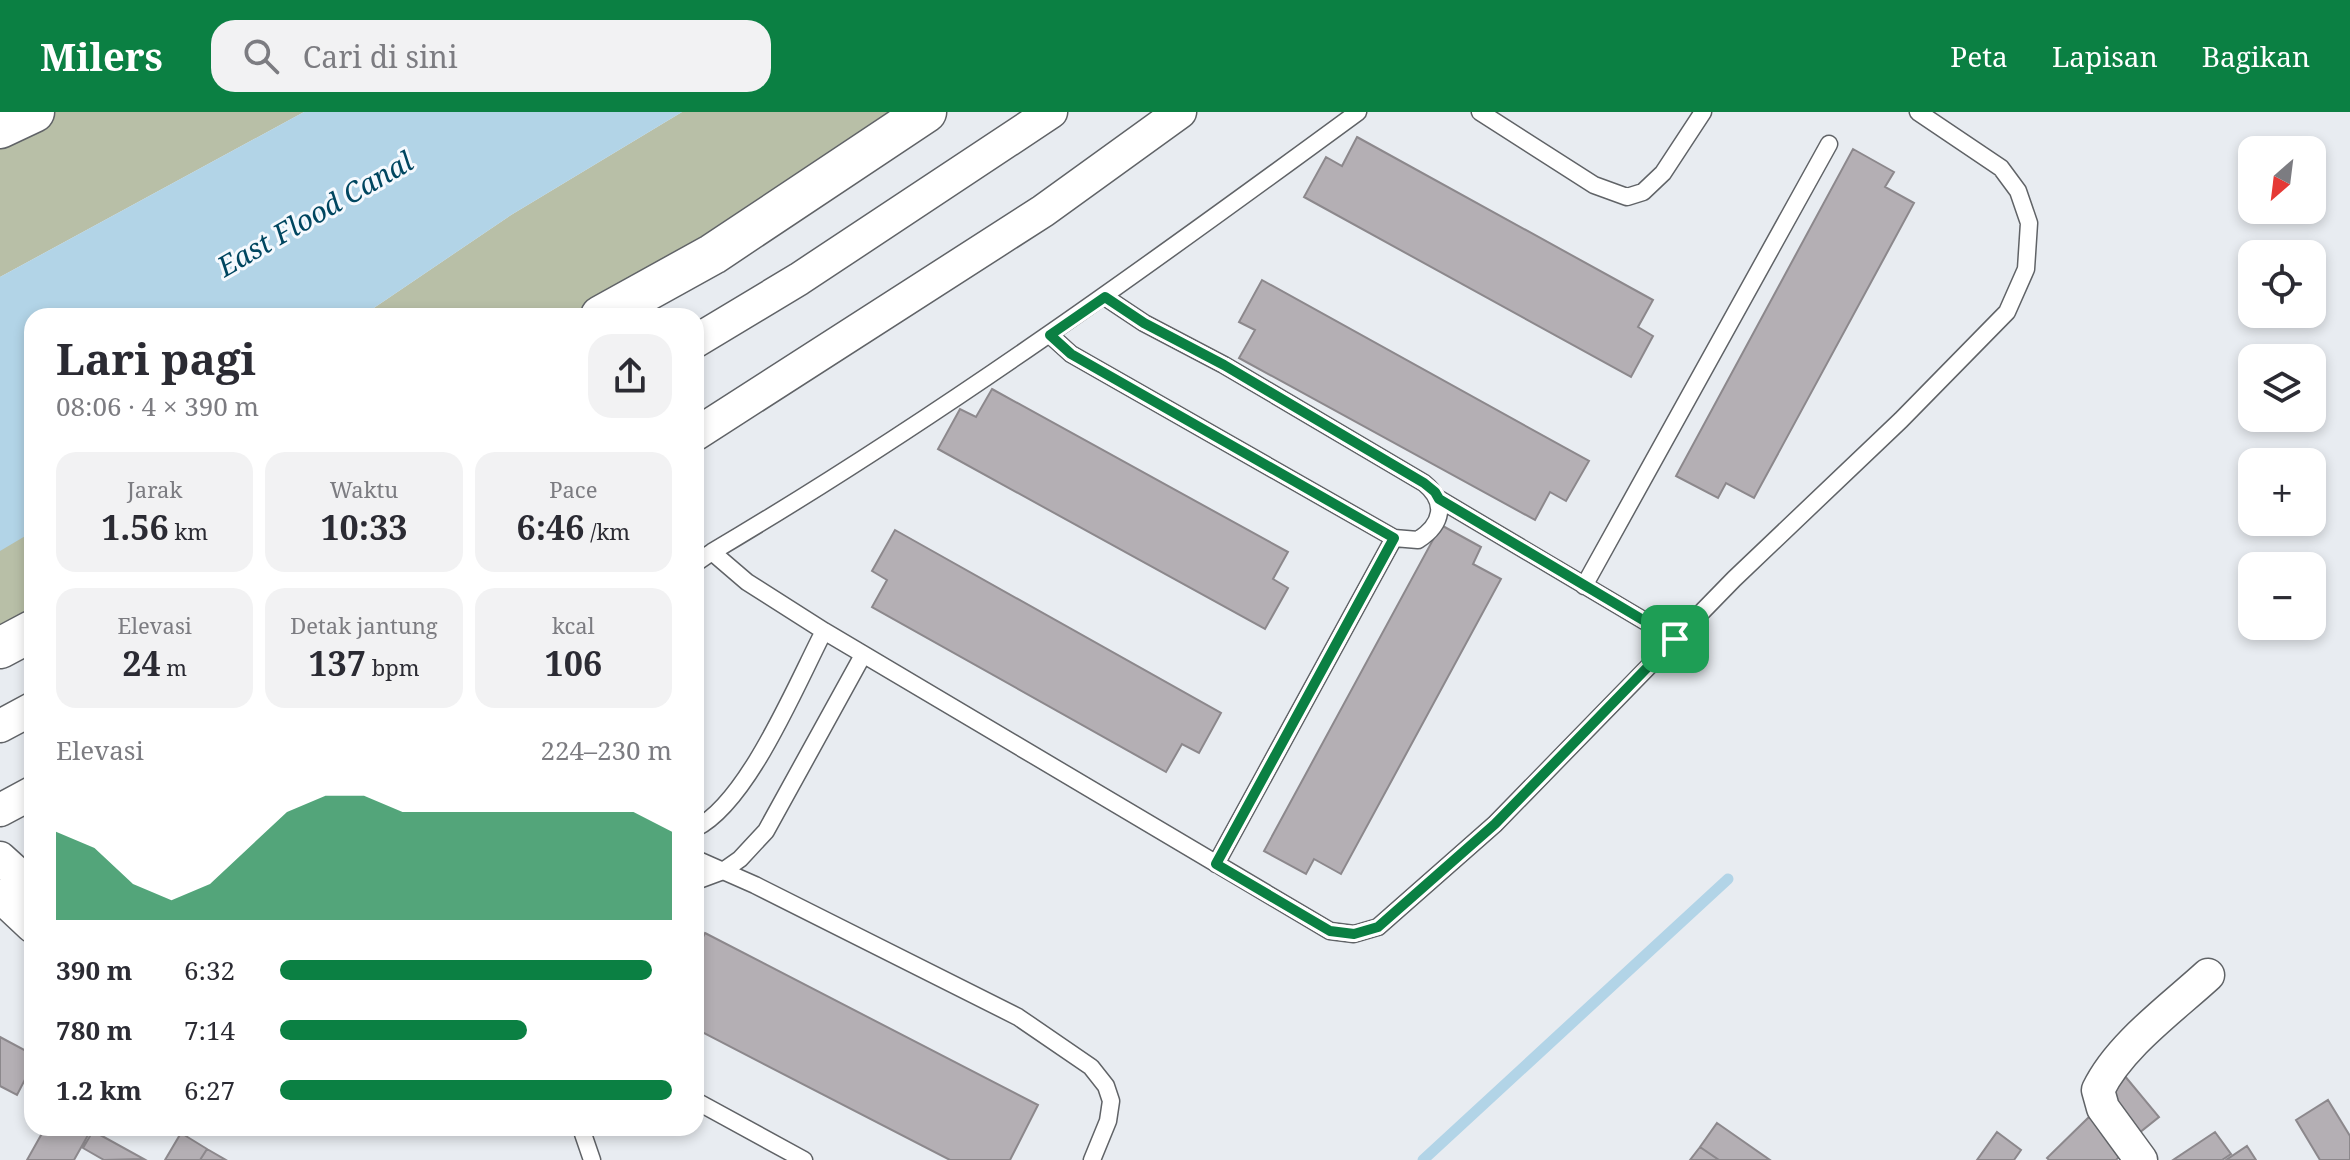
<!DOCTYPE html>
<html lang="id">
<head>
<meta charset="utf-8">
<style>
	body { margin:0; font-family:"Noto Serif",serif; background:#f2f2f3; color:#2b2b33; height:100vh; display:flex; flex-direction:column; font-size:30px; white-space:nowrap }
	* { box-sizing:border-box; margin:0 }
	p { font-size:26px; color:#7c7c81 }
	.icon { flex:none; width:44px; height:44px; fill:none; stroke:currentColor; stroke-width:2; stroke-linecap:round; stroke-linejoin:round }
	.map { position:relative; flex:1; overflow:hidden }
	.drawer { position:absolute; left:24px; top:196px; width:680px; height:828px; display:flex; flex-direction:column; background:#fff; border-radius:24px; box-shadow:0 4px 12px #0003 }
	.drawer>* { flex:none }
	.needle { width:52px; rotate:208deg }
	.buttons { position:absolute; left:2238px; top:24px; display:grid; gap:16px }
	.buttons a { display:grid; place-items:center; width:88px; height:88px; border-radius:16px; background:#fff; box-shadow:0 4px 12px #0003; font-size:40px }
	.pin { position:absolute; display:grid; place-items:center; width:68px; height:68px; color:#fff; margin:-34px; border-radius:16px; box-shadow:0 4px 12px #0006 }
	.round { display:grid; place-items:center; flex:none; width:84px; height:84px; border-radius:24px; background:#f2f2f3 }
	.overview { display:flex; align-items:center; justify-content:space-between; height:136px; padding:0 32px }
	h1 { font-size:44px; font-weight:700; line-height:60px }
	.figures { display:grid; grid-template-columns:repeat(3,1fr); gap:12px; height:136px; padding:8px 32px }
	.figures div { display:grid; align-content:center; border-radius:20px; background:#f2f2f3; text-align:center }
	.figures b { font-size:34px; font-weight:700 }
	.figures small { font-size:22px; font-weight:400 }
	.figures p { font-size:22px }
	.chart { height:224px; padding:16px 32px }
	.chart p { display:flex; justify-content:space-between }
	.chart svg { width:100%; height:144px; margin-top:8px; fill:#0b8043; opacity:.7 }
	ul { padding:0 32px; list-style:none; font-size:26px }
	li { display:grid; grid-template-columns:128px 96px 1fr; align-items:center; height:60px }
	li i { height:20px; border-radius:10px; background:#0b8043 }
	header { display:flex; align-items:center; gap:48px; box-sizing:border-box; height:112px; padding:0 40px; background:#0b8043; color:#fff }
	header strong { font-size:38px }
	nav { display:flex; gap:44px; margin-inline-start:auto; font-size:28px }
	.search { width:560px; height:72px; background:#f2f2f3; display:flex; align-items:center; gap:20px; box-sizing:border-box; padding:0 28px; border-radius:24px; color:#7c7c81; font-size:30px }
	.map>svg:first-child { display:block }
</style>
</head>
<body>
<header>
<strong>Milers</strong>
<div class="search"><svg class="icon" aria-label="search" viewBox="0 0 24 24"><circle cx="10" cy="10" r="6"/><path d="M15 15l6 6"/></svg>Cari di sini</div>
<nav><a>Peta</a><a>Lapisan</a><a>Bagikan</a></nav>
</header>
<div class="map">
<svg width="2350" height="1048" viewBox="0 0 2350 1048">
	<rect width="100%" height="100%" fill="#e8ecf1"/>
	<!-- green -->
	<path fill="#b8bfa7" d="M48,0H304L0,165V24Z
		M682,0H926L601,204H362L511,103Z
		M32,419V520L0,538V438Z"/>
	<!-- water -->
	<path fill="#b2d4e7" d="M304,0H682L511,103L362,204H32V420L0,439V165Z"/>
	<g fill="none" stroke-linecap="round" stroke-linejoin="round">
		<!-- stream -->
		<path stroke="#b2d4e7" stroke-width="11" d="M1423,1048L1728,767"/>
	</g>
	<!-- building -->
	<path fill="#b4afb4" stroke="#8c888c" stroke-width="2" d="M1357,25L1653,188L1638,215L1653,224L1631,265L1304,85L1326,45L1342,54Z
		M1853,37L1894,60L1885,75L1914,91L1754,386L1726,371L1718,386L1676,364Z
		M1262,168L1589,349L1566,389L1550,380L1535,408L1239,246L1255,218L1239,210Z
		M992,277L1288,440L1273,467L1288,476L1265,517L938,337L960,297L976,305Z
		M1441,413L1481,435L1473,452L1501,467L1341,762L1314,747L1306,762L1264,739Z
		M895,418L1221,601L1199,641L1182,632L1166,660L872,495L887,468L872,459Z
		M705,821L1038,993L1010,1048H950L696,917V839Z
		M0,925L32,942V954L17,983L0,974Z
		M2124,963L2159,1005L2139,1021L2105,979Z
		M2328,988L2350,1024V1048H2320L2296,1008Z
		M2089,1005L2124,1040L2116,1048H2049L2047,1046Z
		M1717,1011L1770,1048H1719L1700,1035Z
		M45,1016H92L74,1048H27Z
		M93,1019L144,1047L104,1048L83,1036Z
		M1997,1020L2021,1038L2014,1048H1977Z
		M2215,1020L2231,1042L2222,1048H2173Z
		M181,1021L207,1037L200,1048H165Z
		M2247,1034L2256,1048H2226Z
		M1700,1035L1719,1048H1690Z
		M207,1037L226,1048H200Z"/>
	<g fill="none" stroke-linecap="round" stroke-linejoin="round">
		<defs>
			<path id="service" d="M1358,0C1148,154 937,307 712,440L747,470L824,519L1330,819L1354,822L1378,815L1495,712L1734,467L1901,308L2007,200L2026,157L2029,111L2018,79L2001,56L1918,0
				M1480,0L1594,73L1627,85L1643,80L1663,61L1703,0
				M1050,223L1071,242L1394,426L1418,428C1443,412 1447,390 1424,371L1224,253L1144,211L1105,185
				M1439,387L1675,527
				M696,451L712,440
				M1584,474L1829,32
				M696,716C748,690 796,573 824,519
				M696,747L755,773L1018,905L1091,955L1106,974L1111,989L1108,1009L1092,1048
				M1216,752L1394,426
				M696,769L723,759L740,747L766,719L863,543
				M696,989L804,1048
				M581,1016L592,1048"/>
			<path id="minor" d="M696,229L799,167L1051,0
				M696,322L1043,99L1180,0
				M0,614L32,597
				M0,698L32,681
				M0,746L32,775
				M0,784L32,814
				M2141,1048L2103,996L2098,978C2119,934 2172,896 2208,863"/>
			<path id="tertiary" d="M0,16L34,0
				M601,204L713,142L926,0
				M0,536L32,519"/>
		</defs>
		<!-- service casing -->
		<use href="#service" stroke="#606367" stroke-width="19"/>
		<!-- minor casing -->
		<use href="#minor" stroke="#606367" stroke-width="35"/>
		<!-- tertiary casing -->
		<use href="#tertiary" stroke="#606367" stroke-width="43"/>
		<!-- service -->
		<use href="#service" stroke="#fff" stroke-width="16"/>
		<!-- minor -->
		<use href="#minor" stroke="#fff" stroke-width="32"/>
		<!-- tertiary -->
		<use href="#tertiary" stroke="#fff" stroke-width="40"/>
	</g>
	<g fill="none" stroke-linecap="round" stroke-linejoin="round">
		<defs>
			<path id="route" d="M1105,185L1144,211L1224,253L1424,371L1435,380L1439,387L1675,527L1495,712L1378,815L1354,822L1330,819L1216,752L1394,426L1071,242L1050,223Z"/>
		</defs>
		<!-- route casing -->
		<use href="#route" stroke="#fff" stroke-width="16"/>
		<!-- route -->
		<use href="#route" stroke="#0b8043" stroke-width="10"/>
	</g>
	<g text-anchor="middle" stroke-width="6" stroke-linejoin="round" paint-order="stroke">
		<!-- water labels -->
		<g font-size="28" font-style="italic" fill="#004660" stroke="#f5f9fe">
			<text transform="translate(315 102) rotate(-30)" y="10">East Flood Canal</text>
		</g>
	</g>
</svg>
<div class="buttons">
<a><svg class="needle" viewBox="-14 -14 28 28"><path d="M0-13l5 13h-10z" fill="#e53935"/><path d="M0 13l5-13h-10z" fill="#7c7c81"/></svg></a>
<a><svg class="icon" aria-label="locate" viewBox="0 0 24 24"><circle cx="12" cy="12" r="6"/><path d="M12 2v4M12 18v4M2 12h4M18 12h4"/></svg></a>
<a><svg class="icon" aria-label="layers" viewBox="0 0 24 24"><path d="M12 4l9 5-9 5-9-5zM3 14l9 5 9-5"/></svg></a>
<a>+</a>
<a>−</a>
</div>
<div class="pin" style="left:1675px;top:527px;background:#1e9e55"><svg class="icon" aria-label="arrive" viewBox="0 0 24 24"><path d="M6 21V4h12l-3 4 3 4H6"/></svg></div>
<section class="drawer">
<div class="overview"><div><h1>Lari pagi</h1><p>08:06 · 4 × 390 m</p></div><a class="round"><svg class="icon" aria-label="share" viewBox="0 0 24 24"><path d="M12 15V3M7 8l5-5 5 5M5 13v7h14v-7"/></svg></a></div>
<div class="figures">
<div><p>Jarak</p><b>1.56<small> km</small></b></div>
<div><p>Waktu</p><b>10:33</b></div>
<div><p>Pace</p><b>6:46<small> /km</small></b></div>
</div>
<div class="figures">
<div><p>Elevasi</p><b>24<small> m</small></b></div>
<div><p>Detak jantung</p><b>137<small> bpm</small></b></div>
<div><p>kcal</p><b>106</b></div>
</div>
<div class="chart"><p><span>Elevasi</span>224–230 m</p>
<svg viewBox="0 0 160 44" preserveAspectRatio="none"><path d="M0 44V17L10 22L20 33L30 38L40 33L50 22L60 11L70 6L80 6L90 11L100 11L110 11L120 11L130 11L140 11L150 11L160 17V44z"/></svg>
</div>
<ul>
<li><b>390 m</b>6:32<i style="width:95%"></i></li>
<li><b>780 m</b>7:14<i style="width:63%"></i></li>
<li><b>1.2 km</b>6:27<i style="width:100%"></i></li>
</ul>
</section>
</div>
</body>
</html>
